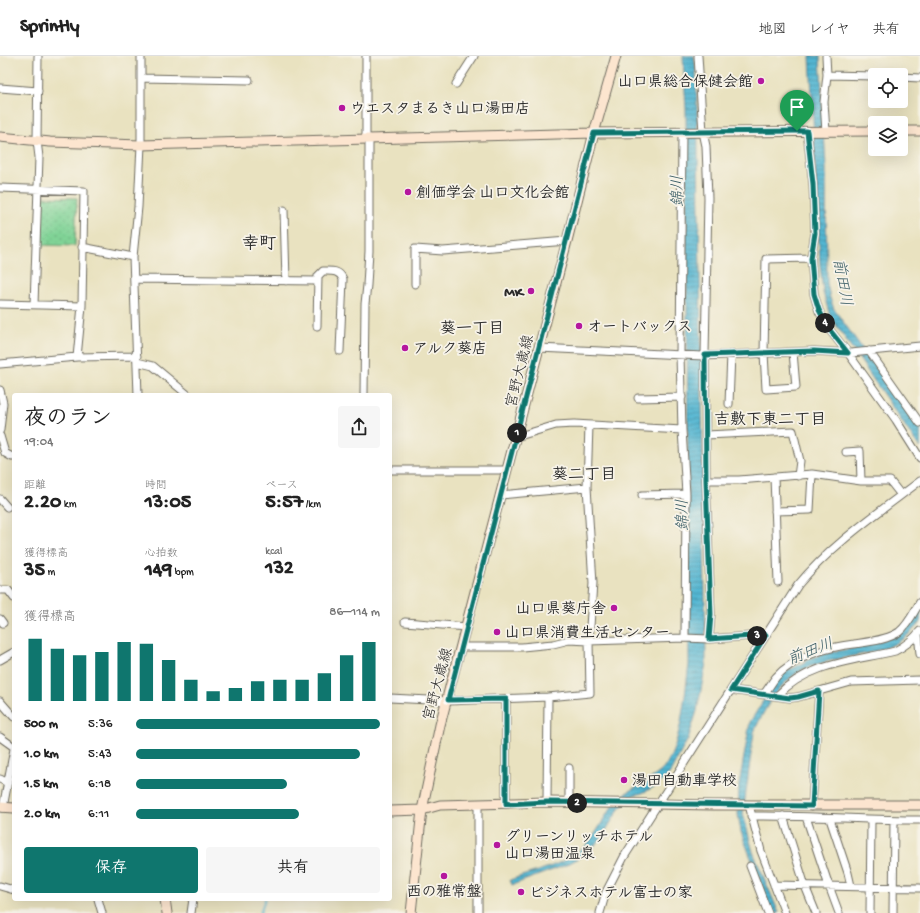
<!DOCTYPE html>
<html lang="ja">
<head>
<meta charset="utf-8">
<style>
	body { margin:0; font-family:"Gochi Hand","Klee One",sans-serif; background:#f6f6f6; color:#222; height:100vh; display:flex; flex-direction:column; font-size:15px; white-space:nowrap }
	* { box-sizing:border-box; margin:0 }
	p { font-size:13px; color:#767676 }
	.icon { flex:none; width:22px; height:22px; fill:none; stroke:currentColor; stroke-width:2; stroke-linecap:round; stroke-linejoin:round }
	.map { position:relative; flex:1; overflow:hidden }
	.side { position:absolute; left:12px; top:337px; width:380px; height:508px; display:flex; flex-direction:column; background:#fff; border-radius:4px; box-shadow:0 4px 16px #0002 }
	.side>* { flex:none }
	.tools { position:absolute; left:868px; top:12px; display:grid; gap:8px }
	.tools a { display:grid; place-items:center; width:40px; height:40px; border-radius:4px; background:#fff; box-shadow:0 4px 16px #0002; font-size:20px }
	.pin { position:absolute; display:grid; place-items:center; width:34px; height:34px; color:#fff; margin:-41px -17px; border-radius:50% 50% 50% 0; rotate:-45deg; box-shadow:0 0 4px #0007 }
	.pin .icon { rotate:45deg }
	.km { position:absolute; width:20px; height:20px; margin:-10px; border-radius:50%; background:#222; color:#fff; font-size:11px; line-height:20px; text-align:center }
	.round { display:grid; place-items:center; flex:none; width:42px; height:42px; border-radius:4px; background:#f6f6f6 }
	.overview { display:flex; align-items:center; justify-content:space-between; height:68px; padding:0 12px }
	h1 { font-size:22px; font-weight:800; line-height:30px }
	.metrics { display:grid; grid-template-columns:repeat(3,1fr); gap:6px; height:68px; padding:4px 12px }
	.metrics div { display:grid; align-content:center }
	.metrics b { font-size:20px; font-weight:800 }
	.metrics small { font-size:11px; font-weight:400 }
	.metrics p { font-size:11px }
	.chart { height:112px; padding:8px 12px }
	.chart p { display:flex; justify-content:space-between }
	.chart svg { width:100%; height:72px; margin-top:4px; stroke:#0f766e; stroke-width:6 }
	.action { display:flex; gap:8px; margin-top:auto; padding:8px 12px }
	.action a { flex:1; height:46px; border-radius:4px; background:#0f766e; color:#fff; font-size:16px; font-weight:800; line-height:46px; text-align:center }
	.action a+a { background:#f6f6f6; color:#222 }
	ul { padding:0 12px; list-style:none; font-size:13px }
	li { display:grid; grid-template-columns:64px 48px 1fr; align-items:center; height:30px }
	li i { height:10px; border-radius:5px; background:#0f766e }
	header { display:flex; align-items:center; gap:24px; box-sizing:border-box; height:56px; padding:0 20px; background:#fff; border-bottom:1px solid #e0e0e0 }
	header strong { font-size:19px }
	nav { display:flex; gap:22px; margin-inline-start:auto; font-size:14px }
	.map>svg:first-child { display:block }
</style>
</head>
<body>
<header>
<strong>Sprintly</strong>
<nav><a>地図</a><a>レイヤ</a><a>共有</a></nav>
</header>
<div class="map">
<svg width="920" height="857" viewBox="0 0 920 857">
	<defs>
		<pattern id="park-dots" width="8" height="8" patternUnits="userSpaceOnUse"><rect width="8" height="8" fill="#80d396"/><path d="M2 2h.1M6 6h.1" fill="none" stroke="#6fb581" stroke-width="1.8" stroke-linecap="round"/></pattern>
		<pattern id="water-rules" width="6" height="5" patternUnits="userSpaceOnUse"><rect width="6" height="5" fill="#53b6d2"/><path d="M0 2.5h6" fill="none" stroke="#4594ab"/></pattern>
	</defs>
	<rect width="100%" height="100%" fill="#f7f3e8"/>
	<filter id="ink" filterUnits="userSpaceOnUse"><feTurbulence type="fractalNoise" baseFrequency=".025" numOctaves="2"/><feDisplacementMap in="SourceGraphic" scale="8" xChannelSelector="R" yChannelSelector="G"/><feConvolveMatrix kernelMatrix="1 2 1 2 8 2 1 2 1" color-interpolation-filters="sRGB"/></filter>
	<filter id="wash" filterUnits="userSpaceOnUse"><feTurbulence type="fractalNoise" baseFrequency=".012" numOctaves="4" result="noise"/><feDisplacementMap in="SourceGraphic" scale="16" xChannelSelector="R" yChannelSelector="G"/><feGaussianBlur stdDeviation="0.9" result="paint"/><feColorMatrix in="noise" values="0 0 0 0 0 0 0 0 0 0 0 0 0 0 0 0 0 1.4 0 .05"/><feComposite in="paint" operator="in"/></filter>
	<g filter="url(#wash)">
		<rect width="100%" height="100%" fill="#e9e2c0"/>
		<!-- park -->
		<path fill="url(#park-dots)" stroke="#567f60" d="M41,141L77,142L75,190L40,189Z"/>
		<!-- water -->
		<path fill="url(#water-rules)" stroke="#3f707e" d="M683,0H694L696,14L698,95L706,607L697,655L688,683L670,717L656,730L642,737L634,739L619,753L600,784L584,799L566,809L512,829L510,824C538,814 575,807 592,782C601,770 606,757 616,746C627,733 647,727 660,716C681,698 685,635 689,609L686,54Z
			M810,0H820L826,111L827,227L830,242L834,253L920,373V392L830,260L823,236L820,208Z
			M920,553C920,557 920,562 920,565C919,568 916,571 914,573C889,603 838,597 804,613C779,626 765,652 754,676L743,758L753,796L779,857H772L741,776L738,758L739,729L750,666L773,629L784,617L814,601L832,596L856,592L899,579L908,571Z"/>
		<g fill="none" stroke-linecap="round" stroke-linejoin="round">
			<!-- stream -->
			<path stroke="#53b6d2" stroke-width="2" d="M260,857L265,843"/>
		</g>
	</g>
	<g filter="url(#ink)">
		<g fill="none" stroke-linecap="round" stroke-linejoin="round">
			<defs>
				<path id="street" d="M698,0L703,76L706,90L708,142L705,299L706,424L711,558L709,583
					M827,19L875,20
					M901,21L920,22
					M141,22L249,24
					M456,28L474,0
					M0,32L38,35
					M807,75L813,128L815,177L811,202L814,238L819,255L829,273L848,297L896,364L920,402
					M826,76L824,46L827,19L826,0
					M682,77L680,299L682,374L686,438L685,582
					M366,82V0
					M0,132L84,135L82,250L77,301
					M284,154L286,225
					M82,191L133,201
					M135,223L318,225
					M415,228V193L443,195L567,185
					M0,248L82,250
					M34,249L39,101L37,85L38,0
					M317,270L318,220L323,215C332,215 339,214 343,223L340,295
					M539,292L703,300L814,295L851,297L920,290
					M869,295L920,367
					M793,296L796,331L766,333L764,297L766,203L811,202
					M137,306L153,310L188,339
					M0,308L77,301L137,300
					M0,334L3,347L0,374
					M138,339L133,201L138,151L141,89V0
					M364,339L365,248L367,229L369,195V82
					M638,342L682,341
					M729,348L731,298
					M706,379L793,375L800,405L798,420
					M0,380L5,397L12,401L14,400
					M516,381L556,369L574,368L682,374
					M846,396L860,395L861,425
					M390,414H507
					M774,421L778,526
					M706,424H739L812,418L861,425H890L901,439
					M500,439L587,431
					M642,439L686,438
					M0,443L7,451
					M775,455L810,454L812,418
					M0,534H8L14,542
					M0,563L3,567
					M405,566L467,571
					M918,577L920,598
					M461,591H522L553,588L569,584L589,585L685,582L709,583L766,579
					M0,604L14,596
					M731,634L790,642L798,641L851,626L920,624
					M764,638C768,633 772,626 776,621C795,600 828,591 854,588C867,586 888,584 899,576C908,569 914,556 920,546
					M778,639C808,607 854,605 895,595C905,590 913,584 920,575
					M548,641L590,637L589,585L593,527L587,431L589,369
					M390,642L448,645L548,641L547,746
					M506,643V748
					M0,645L14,661
					M0,681L14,691
					M0,723L8,727
					M569,747V712
					M478,749V857
					M749,749L761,795L785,857
					M812,750L819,635
					M3,752L14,693
					M751,760C808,759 864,764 920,764
					M783,760L805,830L816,857
					M806,761L829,830L839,857
					M830,763L848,817L851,830
					M750,810L768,857
					M774,829L920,832
					M0,830L14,834
					M98,843L102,857
					M191,857L193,843
					M600,857L606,836L624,801L798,529C832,488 878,457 920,425
					M870,857L871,764
					M893,857L894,764"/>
				<path id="secondary" d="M901,75H920
					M0,81L50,86L141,89L594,77L875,75
					M0,751L14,752
					M390,755L422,754L440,749L547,746L712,749H920
					M165,843L167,857
					M411,857L422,754L440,669L567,185L594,77L616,0"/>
			</defs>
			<!-- street casing -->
			<use href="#street" stroke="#6e6b5f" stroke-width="9"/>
			<!-- secondary casing -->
			<use href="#secondary" stroke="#6e6b5f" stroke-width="11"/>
			<!-- street -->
			<use href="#street" stroke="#fff" stroke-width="7"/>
			<!-- secondary -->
			<use href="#secondary" stroke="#fce5cf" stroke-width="9"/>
		</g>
	</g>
	<g fill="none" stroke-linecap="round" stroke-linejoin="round" filter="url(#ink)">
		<defs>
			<path id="route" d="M797,75H807L813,128L815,177L811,202L814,238L819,254L829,273L848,297L814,295L705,299L706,424L711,558L709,583L766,579L731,634L790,642L798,641L819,635L812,750L547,746L506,748V643L448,644L594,77Z"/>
		</defs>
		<!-- route casing -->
		<use href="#route" stroke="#fff" stroke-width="8"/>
		<!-- route -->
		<use href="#route" stroke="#0f766e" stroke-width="5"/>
	</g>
	<!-- markers -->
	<g fill="#b5179e" stroke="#f7f3e8" stroke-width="1.5">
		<circle cx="761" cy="25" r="4"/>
		<circle cx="342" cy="52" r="4"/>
		<circle cx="408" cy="136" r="4"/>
		<circle cx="531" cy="235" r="4"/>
		<circle cx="579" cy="270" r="4"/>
		<circle cx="405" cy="292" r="4"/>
		<circle cx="614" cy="552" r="4"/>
		<circle cx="497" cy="576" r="4"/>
		<circle cx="624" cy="724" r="4"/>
		<circle cx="497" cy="789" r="4"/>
		<circle cx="444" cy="820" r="4"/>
		<circle cx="521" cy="836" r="4"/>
	</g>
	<g text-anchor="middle" stroke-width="3.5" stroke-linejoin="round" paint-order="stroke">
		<!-- poi labels -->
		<g font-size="15" font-weight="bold" fill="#2b2b2b" stroke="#f7f3e8" text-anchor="start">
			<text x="753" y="30" text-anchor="end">山口県総合保健会館</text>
			<text x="350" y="57">ウエスタまるき山口湯田店</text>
			<text x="416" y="141">創価学会 山口文化会館</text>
			<text x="523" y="240" text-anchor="end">MK</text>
			<text x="587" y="275">オートバックス</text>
			<text x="413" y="297">アルク葵店</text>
			<text x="606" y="557" text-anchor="end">山口県葵庁舎</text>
			<text x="505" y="581">山口県消費生活センター</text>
			<text x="632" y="729">湯田自動車学校</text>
			<text x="505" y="785">グリーンリッチホテル<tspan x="505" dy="17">山口湯田温泉</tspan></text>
			<text x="444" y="840" text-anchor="middle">西の雅常盤</text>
			<text x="529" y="841">ビジネスホテル富士の家</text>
		</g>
		<!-- street labels -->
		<g font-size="15" fill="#2b2b2b" stroke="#f7f3e8">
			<text transform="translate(519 315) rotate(-76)" y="5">宮野大歳線</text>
			<text transform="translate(437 628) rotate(-75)" y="5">宮野大歳線</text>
		</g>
		<!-- water labels -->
		<g font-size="16" font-style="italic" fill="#395c65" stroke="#f7f3e8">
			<text transform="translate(676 135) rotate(-91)" y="6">錦川</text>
			<text transform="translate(844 226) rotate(80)" y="6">前田川</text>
			<text transform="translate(681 459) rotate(-91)" y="6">錦川</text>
			<text transform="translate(810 594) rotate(-21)" y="6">前田川</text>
		</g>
		<!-- neighbourhood labels -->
		<g font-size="16" font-weight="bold" fill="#2b2b2b" stroke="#f7f3e8">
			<text x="472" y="277">葵一丁目</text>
			<text x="770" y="368">吉敷下東二丁目</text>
			<text x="584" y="423">葵二丁目</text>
		</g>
		<!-- quarter labels -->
		<g font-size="17" font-weight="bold" fill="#2b2b2b" stroke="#f7f3e8">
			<text x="259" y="192">幸町</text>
		</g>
	</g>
</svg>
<div class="tools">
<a><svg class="icon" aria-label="locate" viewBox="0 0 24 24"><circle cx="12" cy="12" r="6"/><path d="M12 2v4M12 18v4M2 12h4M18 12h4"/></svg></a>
<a><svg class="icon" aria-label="layers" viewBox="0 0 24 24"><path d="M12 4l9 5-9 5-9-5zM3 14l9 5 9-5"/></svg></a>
</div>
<div class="pin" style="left:797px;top:75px;background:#1e9e55"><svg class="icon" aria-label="arrive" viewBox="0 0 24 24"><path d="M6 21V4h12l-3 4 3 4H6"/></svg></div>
<b class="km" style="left:517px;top:377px">1</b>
<b class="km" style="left:577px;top:747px">2</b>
<b class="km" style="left:757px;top:580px">3</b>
<b class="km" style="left:825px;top:267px">4</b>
<section class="side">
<div class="overview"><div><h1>夜のラン</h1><p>19:04</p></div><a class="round"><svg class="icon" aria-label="share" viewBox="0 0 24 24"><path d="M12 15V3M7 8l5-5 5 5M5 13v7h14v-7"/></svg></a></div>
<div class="metrics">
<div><p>距離</p><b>2.20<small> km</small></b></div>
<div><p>時間</p><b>13:05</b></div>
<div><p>ペース</p><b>5:57<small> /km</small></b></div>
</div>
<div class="metrics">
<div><p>獲得標高</p><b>35<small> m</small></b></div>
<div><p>心拍数</p><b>149<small> bpm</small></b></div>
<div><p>kcal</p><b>132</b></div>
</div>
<div class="chart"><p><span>獲得標高</span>86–114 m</p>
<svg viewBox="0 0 160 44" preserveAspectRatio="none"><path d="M5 44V6M15 44V12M25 44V16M35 44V14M45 44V8M55 44V9M65 44V19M75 44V31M85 44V38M95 44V36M105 44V32M115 44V31M125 44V31M135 44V27M145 44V16M155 44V8"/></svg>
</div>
<ul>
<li><b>500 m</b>5:36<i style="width:100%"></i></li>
<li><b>1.0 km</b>5:43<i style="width:92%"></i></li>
<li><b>1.5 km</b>6:18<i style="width:62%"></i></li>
<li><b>2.0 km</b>6:11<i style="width:67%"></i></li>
</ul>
<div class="action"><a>保存</a><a>共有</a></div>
</section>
</div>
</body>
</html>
